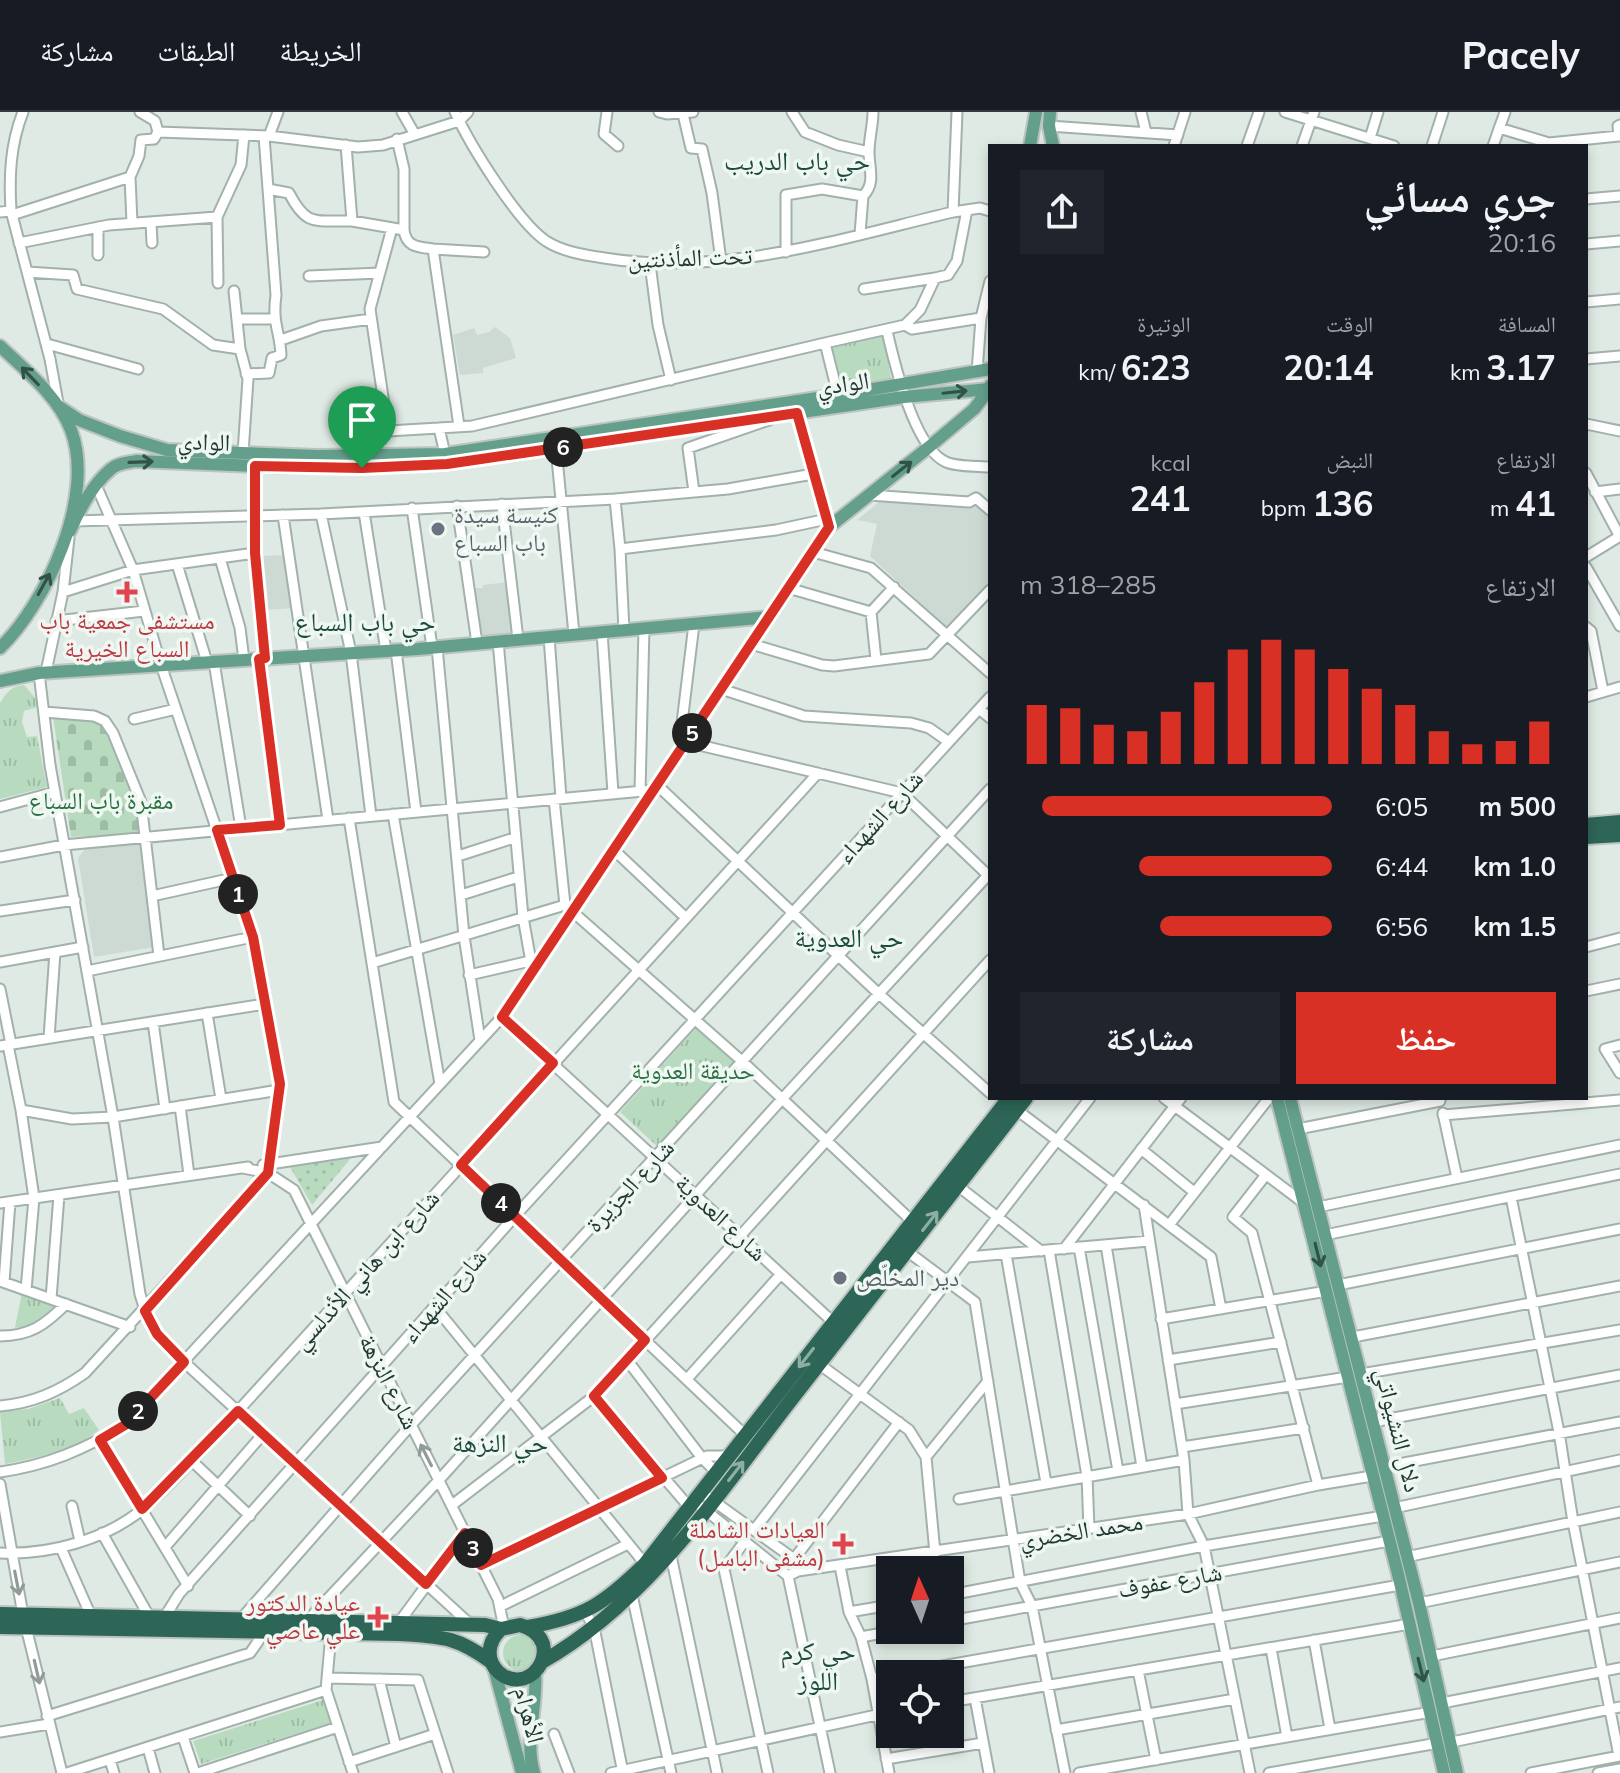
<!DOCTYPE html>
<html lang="ar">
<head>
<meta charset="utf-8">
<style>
	body { margin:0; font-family:Mulish,"Noto Naskh Arabic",sans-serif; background:#20242c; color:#f1f3f6; direction:rtl; height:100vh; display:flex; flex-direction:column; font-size:30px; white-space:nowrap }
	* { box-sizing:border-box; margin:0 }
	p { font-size:26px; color:#9ea1a6 }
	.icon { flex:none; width:44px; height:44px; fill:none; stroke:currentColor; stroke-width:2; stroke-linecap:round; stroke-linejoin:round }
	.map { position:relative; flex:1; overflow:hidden; direction:ltr }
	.details { position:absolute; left:988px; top:32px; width:600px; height:956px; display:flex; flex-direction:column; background:#171b24; border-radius:0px; box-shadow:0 4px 12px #0003; direction:rtl }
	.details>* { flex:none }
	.needle { width:52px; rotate:357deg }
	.fabs { position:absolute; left:876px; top:1444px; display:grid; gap:16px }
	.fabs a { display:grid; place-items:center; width:88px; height:88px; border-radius:0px; background:#171b24; box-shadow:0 4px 12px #0003; font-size:40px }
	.pin { position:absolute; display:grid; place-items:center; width:68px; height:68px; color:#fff; margin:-82px -34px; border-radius:50% 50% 50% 0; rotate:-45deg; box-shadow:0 0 8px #0007 }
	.pin .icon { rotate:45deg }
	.km { position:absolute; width:40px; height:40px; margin:-20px; border-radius:50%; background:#222; color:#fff; font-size:22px; line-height:40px; text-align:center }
	.round { display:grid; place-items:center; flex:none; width:84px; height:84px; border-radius:0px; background:#20242c }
	.summary { display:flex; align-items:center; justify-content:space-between; height:136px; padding:0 32px }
	h1 { font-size:44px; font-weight:700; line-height:60px }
	.figures { display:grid; grid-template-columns:repeat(3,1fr); gap:12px; height:136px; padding:8px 32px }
	.figures div { display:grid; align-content:center }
	.figures b { font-size:34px; font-weight:700 }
	.figures small { font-size:22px; font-weight:400 }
	.figures p { font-size:22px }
	.chart { height:224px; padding:16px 32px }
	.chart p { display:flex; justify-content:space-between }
	.chart svg { width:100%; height:144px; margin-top:8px; stroke:#d93025; stroke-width:6 }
	.action { display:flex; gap:16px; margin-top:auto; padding:16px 32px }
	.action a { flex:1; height:92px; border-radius:0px; background:#d93025; color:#fff; font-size:32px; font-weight:700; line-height:92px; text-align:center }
	.action a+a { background:#20242c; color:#f1f3f6 }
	ul { padding:0 32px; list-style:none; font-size:26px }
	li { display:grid; grid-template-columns:128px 96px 1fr; align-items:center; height:60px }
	li i { height:20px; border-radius:10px; background:#d93025 }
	header { display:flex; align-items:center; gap:48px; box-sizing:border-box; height:112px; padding:0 40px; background:#171b24; border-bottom:2px solid #363941 }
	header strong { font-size:38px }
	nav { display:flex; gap:44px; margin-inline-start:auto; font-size:28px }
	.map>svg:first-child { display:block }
</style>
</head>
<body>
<header>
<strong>Pacely</strong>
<nav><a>الخريطة</a><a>الطبقات</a><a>مشاركة</a></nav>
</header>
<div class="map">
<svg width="1620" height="1661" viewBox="0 0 1620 1661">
	<defs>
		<pattern id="grass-tufts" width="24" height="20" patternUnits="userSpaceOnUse" patternTransform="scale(2)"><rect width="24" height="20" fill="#b8dbbf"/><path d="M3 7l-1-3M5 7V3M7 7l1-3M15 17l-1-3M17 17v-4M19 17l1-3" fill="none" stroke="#9ebda5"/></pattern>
		<pattern id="cemetery-stones" width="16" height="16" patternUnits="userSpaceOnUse" patternTransform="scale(2)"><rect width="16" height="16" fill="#b8dbbf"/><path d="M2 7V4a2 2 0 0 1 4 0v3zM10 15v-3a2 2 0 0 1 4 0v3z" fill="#9ebda5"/></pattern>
		<pattern id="garden-dots" width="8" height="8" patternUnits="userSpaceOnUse" patternTransform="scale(2)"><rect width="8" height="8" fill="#b8dbbf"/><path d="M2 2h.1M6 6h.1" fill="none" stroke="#9ebda5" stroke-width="1.8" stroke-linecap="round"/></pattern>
	</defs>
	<rect width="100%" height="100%" fill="#dfeae4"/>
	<!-- built -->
	<path fill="#cddad3" d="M495,215L510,226L516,246L483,256V261L460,263L453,223L474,216L477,223L489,220Z
		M879,390L970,393L975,390L990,404V470L947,516L870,444L877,412L857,408Z
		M286,443L294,496L263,498L259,444Z
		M508,470L513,523L480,526L475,476H483V473Z
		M137,728L140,731L154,835L94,845L78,746L88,733Z"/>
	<!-- grass -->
	<path fill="url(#grass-tufts)" d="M883,224L891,266L841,276L831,236Z
		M24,573L36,587L38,595L24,599L22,610L27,625L37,624L47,675L0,687V591C6,581 11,574 24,573Z
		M697,915L738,950L658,1035L620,1000Z
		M22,1180L58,1194C44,1208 34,1214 15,1216Z
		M60,1286L69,1302L84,1296L99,1318C71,1340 39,1345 5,1352L0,1300L28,1297Z
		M503 1541a18 18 0 1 1 36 0a18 18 0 1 1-36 0Z
		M323,1588L330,1611L201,1652L193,1629Z"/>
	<!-- cemetery -->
	<path fill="url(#cemetery-stones)" d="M53,605L98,610L108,621L139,691V722L71,725Z"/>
	<!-- garden -->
	<path fill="url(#garden-dots)" d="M351,1046L312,1093L290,1055Z"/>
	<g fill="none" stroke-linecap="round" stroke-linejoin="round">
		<defs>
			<path id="minor" d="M140,0L155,9L158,20
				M402,0L414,21
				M455,0C470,33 517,109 546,129C563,140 585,143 604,146C723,165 839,127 953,100L980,96L990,99
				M607,0L604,22L618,34
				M659,0L667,2L693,0
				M792,0L805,20L838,33L869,40
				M1141,0L1146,20
				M1285,0L1394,34
				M683,2L690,32L691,36L702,37L712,81L721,149
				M1049,14L1178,23
				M1499,16L1549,31L1619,24L1618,14L1620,13
				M269,24L278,0
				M1370,26L1378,0
				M346,33L352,109L404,118V57L397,27
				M1174,34L1185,0
				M1247,34L1259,0
				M1302,34L1314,0
				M1432,34L1443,0
				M1493,34L1505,0
				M130,65L132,111
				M268,77L289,81C307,116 316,108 352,109
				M1586,87L1620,84
				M11,99C9,65 10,33 23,0
				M0,100L11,99L50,247L58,291
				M953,100L957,0
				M12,103L130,65L139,44L141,28L154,27L158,20L269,24L358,35L383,33L459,9L468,0
				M217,105L218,171
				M151,110L152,131
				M392,116L370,197L388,319L439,316
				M404,118C406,135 418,135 433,137L459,314
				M860,122L863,84C876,71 869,57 869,40C869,27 873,13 873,0
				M19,131L109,113L217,105L241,53L244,23
				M1586,132L1620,129
				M433,137L484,140
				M786,140V83L822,77L863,84
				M98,143V115
				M650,152L658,213L671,268
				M27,160L73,163L77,177L163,197L213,233L240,237L248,267L243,341
				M309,164L380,161
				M864,177L935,166
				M234,179L240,237
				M1586,190L1620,187
				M237,207H273
				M905,213L912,217L981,206
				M887,219C894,250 914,336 946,350C957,355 977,354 990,355
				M281,228L321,214L371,207
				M825,231L905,213L920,198L935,166L948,163L957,149L967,98
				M47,232L138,257
				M1586,247L1620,244
				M977,260L981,206L990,169
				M246,262L269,261L272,246L281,243C280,219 272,212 276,183L264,24
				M797,301L828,411
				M1586,312L1620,319
				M556,336L574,522
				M445,342L439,316L472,314L825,231L838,283
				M255,354V441L265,546
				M1586,361L1620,425
				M694,380L688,336L769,308
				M1595,380L1620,377
				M869,383L969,390L976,386L990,398
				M615,387L620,437L776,418L827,407
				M502,392L518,527
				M457,394L477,531
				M412,396L432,535
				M364,400L386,539
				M321,402L351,541L371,704
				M283,403L328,708
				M74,409L321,402L615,387L728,377L813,362
				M620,437L624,518
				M813,440L871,456L990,561
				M1586,445L1620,424
				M220,446L240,516L244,548
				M177,452L207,550
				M1586,455L1620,514
				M788,476L871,500L894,475
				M63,480L133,458L255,441
				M871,500L876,548
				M56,509L144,499
				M694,512L681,619L686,630L902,681L990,765
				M1586,515L1591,519L1603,579
				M602,520L613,681
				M549,525L561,686
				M498,529L523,805L533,861
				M751,532L822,553L834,554L929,542L990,478
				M437,535L464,824L480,928
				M396,538L416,700
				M259,547L280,713
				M214,550L241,716
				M46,560L63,480L69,426
				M39,561L50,653L113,1005L140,1182C149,1215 160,1226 184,1250L470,1512
				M721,577L804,604L911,611L929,616L949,630
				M1586,585L1620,575
				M979,597L990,606
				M44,600L94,604L105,609L113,621L141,690L159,844
				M134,607L176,597
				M657,673L879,882L990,981
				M640,679L644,516
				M554,687L565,793
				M0,695L55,680
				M393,702L440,972
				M349,706L394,990L745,1323
				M614,738L686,806
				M458,744L514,726
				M0,745L64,733L654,678
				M461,783L518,765
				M152,784L233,766
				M0,799L75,788
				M1586,835L1620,826
				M0,850L83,835
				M372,851L565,793L743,950L913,1110
				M87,859L253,825
				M469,863L530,849
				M0,877L11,932
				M1586,879L1620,872
				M207,901L221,987
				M502,905L834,1211
				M153,910L165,997
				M49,926L55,840
				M8,933L21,998L34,1086L26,1178
				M1620,933L1605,937L1620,961
				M0,934L265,892
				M1164,986L1305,1092
				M180,994L189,1063
				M21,998L72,1007L113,1005L279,978
				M1017,998L1211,1145L1221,1197
				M1443,1001L1457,1066
				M1443,1003L1620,988
				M1298,1017L1440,989
				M1141,1037L1194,1080
				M263,1053L382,1035
				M243,1056L268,1061L294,1078L498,1487L504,1516
				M1265,1064L1233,1105L1252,1121L1318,1373
				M958,1074L1041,1139
				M1511,1085L1559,1320L1573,1410L1619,1644
				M0,1091L248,1055
				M1144,1093L1184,1348L1188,1402L1204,1434L1250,1661
				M1318,1095L1620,1033
				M1169,1113L1269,986
				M1325,1123L1620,1062
				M1106,1133L1142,1355
				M1079,1135L1118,1359
				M1064,1137L1181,986
				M1049,1138L1087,1364L1089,1417
				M907,1139L975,1190L1020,1470L1032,1494L1065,1661
				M1006,1142L1046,1371
				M968,1145L1149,1129
				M0,1169L130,1215
				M4,1170L10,1090
				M1338,1173L1620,1117
				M51,1187L59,1083
				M435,1195L645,1452
				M1161,1207L1327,1179
				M0,1224C30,1224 45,1213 66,1192
				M1353,1225L1620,1174
				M627,1248L702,1346L716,1360
				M1168,1248L1281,1230
				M819,1252L909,1318L926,1345L935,1441
				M1361,1262L1620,1218
				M687,1267L781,1162
				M594,1284L690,1396
				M1175,1292L1348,1265
				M0,1294C33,1291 58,1280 85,1261L268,1061L280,972L253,825L161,553L133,458L96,373
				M1373,1310L1620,1263
				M100,1328L188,1474
				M1182,1335L1304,1316
				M926,1345L988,1269
				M191,1348L250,1404
				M1383,1355L1620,1310
				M0,1360C48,1353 83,1338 125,1313L502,905L769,505
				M0,1372L23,1503L62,1661
				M701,1380L794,1447
				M959,1387L1184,1348
				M694,1389L788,1464
				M452,1393L597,1282L990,848
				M72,1394L80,1429
				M1394,1396L1620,1348
				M754,1418L1090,986
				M102,1421L150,1506
				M745,1429L724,1457L768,1661
				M165,1435L263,1322
				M61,1436L91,1504
				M670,1439L717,1661
				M0,1441C49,1443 106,1428 144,1396C177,1367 207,1331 238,1299L818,661
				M1406,1445L1620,1400
				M481,1453L707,1344H728
				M840,1454L849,1500L861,1525L872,1567L889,1661
				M798,1459L794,1447L899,1310
				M632,1483L671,1661
				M950,1483L1204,1434L1383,1404
				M1419,1491L1620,1450
				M501,1494L628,1432
				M585,1500L594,1515L623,1661
				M849,1500L890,1493
				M164,1506L179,1482L515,1104L990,585
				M240,1508L411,1313L990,677
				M307,1509L439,1368L782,987L990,761
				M950,1509L1389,1429
				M397,1513L465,1421
				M861,1525L899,1518
				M1314,1528L1330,1617
				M1271,1536L1287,1625
				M1432,1544L1620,1506
				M1138,1558L1156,1648
				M897,1562L1400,1473
				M328,1566L418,1568L448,1661
				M379,1567L396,1635
				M872,1567L890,1563
				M326,1578L353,1661
				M975,1586L989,1661
				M950,1590L1410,1512
				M1442,1591L1620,1556
				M47,1604L250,1541L264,1521
				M1056,1618L1235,1587
				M0,1620L49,1612
				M554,1622L569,1661
				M183,1625L195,1661
				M1452,1630L1620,1595
				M148,1636L155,1661
				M886,1647L983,1631
				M110,1648L114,1661
				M349,1650L435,1622
				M67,1661L326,1578L331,1522
				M198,1661L338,1615
				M611,1661L890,1600
				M830,1661L788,1464L798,1459L1188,1402L1318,1373L1372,1364
				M1079,1661L1431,1600
				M1269,1661L1438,1631
				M1531,1661L1620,1644
				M1598,1661L1620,1657"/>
			<path id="major" d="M1050,0L1049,14L1053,34
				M1030,34L1036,0
				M0,234C25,258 58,284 71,318C96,384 47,490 0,536
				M58,294L79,308L120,324L167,338L317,344L445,342L838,283L990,257
				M70,419C79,398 93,372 111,357C118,351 127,351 136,349L282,355L447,352L904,285L990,277V274
				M0,569L39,561L418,537L769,505L829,415L929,335L974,297L990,276
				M1277,986L1398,1462L1444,1661
				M1290,986L1419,1491L1457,1661
				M494,1556L522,1661
				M534,1661C524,1627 538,1595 535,1560"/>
			<path id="highway" d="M1586,713L1620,710
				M1586,725L1620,723
				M0,1502L485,1513L501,1517L520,1513C531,1516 539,1521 543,1532C545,1541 543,1549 538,1556C515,1587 468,1549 501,1517
				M0,1515L400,1522C442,1525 455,1524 490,1549
				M528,1515C585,1505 604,1492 645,1452L1009,986
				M542,1550C648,1490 718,1382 791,1288C869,1187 948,1087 1026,986"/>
		</defs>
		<!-- minor casing -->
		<use href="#minor" stroke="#a2b1ab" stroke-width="13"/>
		<!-- major casing -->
		<use href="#major" stroke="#bcc4c1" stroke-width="16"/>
		<!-- highway casing -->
		<use href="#highway" stroke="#bcc4c1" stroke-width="18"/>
		<!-- minor -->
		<use href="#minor" stroke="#fff" stroke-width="9"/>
		<!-- major -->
		<use href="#major" stroke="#649f8c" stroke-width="12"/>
		<!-- highway -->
		<use href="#highway" stroke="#2d6556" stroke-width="14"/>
	</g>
	<!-- one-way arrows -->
	<defs><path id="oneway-shaft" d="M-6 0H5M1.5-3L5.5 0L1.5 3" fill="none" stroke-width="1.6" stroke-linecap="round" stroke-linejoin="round" transform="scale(2)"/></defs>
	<g stroke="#315248">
		<use href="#oneway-shaft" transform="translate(30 264) rotate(-134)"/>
		<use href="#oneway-shaft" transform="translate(955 280) rotate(-6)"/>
		<use href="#oneway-shaft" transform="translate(141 350) rotate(-2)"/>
		<use href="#oneway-shaft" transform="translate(902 357) rotate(-38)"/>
		<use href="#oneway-shaft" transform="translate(44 472) rotate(-61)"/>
		<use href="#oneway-shaft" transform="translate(1318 1143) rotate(76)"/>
		<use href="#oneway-shaft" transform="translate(1421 1558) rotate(76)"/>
	</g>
	<g stroke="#8eaea4">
		<use href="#oneway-shaft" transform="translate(930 1109) rotate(-52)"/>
		<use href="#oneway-shaft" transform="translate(806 1246) rotate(128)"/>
		<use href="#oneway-shaft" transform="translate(736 1359) rotate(-52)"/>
	</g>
	<g stroke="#909c98">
		<use href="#oneway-shaft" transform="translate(426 1343) rotate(-117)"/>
		<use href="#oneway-shaft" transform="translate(17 1471) rotate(79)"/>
		<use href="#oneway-shaft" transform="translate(37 1560) rotate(77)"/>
	</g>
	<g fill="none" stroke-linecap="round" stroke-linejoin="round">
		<defs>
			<path id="route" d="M797,301L829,415L502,905L553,951L461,1053L645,1228L594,1284L662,1366L481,1453L465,1421L426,1472L238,1299L142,1397L100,1328L125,1313L184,1250L157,1222L145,1199L268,1061L280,972L253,825L217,718L280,713L259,547L265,546L255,441V354L362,356L447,352Z"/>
		</defs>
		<!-- route casing -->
		<use href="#route" stroke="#fff" stroke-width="16"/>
		<!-- route -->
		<use href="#route" stroke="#d93025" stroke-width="10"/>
	</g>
	<!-- markers -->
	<g fill="#6b7280" stroke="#eff7f2" stroke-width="3">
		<circle cx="438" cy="417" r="8"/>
		<circle cx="840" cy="1166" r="8"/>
	</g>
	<g fill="#e0444e" stroke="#eff7f2" stroke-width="3">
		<path d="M123 468h8v8h8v8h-8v8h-8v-8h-8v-8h8z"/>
		<path d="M839 1420h8v8h8v8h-8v8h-8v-8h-8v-8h8z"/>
		<path d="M374 1493h8v8h8v8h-8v8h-8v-8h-8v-8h8z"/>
	</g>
	<g text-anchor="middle" stroke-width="7" stroke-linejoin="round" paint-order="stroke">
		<!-- street labels -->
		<g font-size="24" fill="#203931" stroke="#eff7f2">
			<text transform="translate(690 146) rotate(-2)" y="8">تحت المأذنتين</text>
			<text transform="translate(843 272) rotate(-8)" y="8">الوادي</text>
			<text transform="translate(204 330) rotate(2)" y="8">الوادي</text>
			<text transform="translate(880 705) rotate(-48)" y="8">شارع الشهداء</text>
			<text transform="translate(630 1074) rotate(-47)" y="8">شارع الجزيرة</text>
			<text transform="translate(721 1106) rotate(43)" y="8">شارع العدوية</text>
			<text transform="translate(366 1158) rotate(-48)" y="8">شارع ابن هاني الأندلسي</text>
			<text transform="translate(444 1184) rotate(-49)" y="8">شارع الشهداء</text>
			<text transform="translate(389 1270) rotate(63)" y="8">شارع النزهة</text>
			<text transform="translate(1398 1318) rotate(76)" y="8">دلال النشيواتي</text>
			<text transform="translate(1081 1419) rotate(-9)" y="8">محمد الخضري</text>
			<text transform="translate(1170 1469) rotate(-10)" y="8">شارع عفوف</text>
			<text transform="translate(529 1603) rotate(75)" y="8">الأهرام</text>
		</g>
		<!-- worship labels -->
		<g font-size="24" fill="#5b616d" stroke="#eff7f2" text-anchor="start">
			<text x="454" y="411">كنيسة سيدة<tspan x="454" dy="28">باب السباع</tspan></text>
			<text x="856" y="1174">دير المخلّص</text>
		</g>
		<!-- health labels -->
		<g font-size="24" fill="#be3a42" stroke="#eff7f2" text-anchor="end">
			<text x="127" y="517" text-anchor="middle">مستشفى جمعية باب<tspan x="127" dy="28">السباع الخيرية</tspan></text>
			<text x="825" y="1426">العيادات الشاملة<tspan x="825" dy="28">(مشفى الباسل)</tspan></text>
			<text x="360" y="1499">عيادة الدكتور<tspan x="360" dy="28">علي عاصي</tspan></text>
		</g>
		<!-- park labels -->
		<g font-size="24" fill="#2c6f41" stroke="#eff7f2">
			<text x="101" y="697">مقبرة باب السباع</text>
			<text x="693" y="967">حديقة العدوية</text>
		</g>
		<!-- neighbourhood labels -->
		<g font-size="26" fill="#1d4b3d" stroke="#eff7f2">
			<text x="797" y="58">حي باب الدريب</text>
			<text x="365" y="519">حي باب السباع</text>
			<text x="849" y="835">حي العدوية</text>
			<text x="500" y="1340">حي النزهة</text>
			<text x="818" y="1548">حي كرم<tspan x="818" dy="30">اللوز</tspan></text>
		</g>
	</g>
</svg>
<div class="fabs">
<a><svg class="needle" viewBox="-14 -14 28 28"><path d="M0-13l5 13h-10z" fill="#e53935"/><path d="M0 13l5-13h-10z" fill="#9ea1a6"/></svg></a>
<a><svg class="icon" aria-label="locate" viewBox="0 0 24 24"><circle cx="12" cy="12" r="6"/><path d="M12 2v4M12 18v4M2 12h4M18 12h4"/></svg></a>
</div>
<div class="pin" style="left:362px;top:356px;background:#1e9e55"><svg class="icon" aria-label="arrive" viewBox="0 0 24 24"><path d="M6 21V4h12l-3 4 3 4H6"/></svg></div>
<b class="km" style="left:238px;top:782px">1</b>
<b class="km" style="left:138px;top:1299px">2</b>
<b class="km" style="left:473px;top:1436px">3</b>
<b class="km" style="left:501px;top:1091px">4</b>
<b class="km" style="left:692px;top:621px">5</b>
<b class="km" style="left:563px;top:335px">6</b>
<section class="details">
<div class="summary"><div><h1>جري مسائي</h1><p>20:16</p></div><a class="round"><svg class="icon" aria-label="share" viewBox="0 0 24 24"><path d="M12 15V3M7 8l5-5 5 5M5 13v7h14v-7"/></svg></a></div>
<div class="figures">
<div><p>المسافة</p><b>3.17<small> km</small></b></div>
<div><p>الوقت</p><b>20:14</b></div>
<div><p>الوتيرة</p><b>6:23<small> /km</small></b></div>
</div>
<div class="figures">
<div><p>الارتفاع</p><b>41<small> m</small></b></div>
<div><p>النبض</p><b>136<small> bpm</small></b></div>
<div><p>kcal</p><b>241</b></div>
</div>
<div class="chart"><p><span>الارتفاع</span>285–318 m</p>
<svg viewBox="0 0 160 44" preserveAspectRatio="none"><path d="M5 44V26M15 44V27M25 44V32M35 44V34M45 44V28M55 44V19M65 44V9M75 44V6M85 44V9M95 44V15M105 44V21M115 44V26M125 44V34M135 44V38M145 44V37M155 44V31"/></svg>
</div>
<ul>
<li><b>500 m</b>6:05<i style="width:93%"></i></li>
<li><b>1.0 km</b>6:44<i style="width:62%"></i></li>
<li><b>1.5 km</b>6:56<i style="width:55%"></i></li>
</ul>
<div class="action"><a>حفظ</a><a>مشاركة</a></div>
</section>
</div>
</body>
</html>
